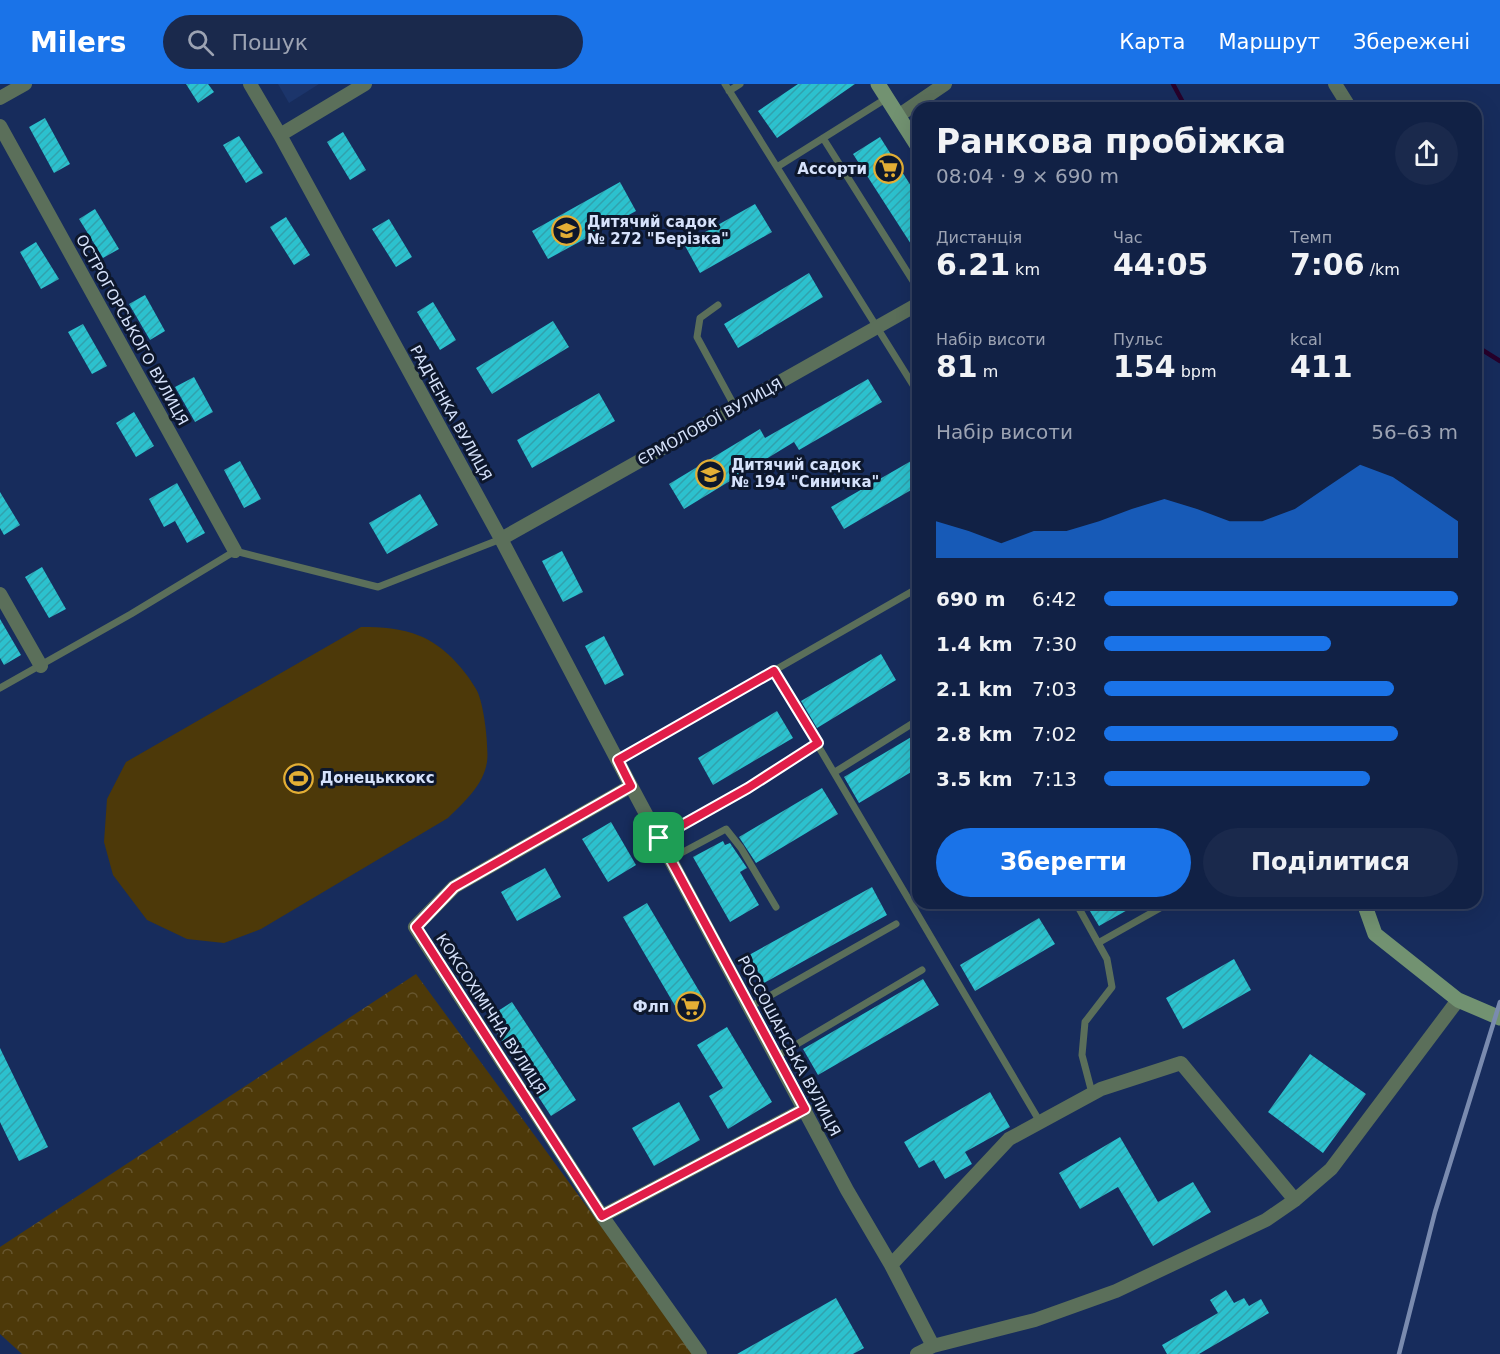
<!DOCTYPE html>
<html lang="uk">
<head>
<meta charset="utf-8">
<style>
	body { margin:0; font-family:"DejaVu Sans",sans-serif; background:#1a294c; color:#f1f3f6; height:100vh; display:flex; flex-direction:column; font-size:22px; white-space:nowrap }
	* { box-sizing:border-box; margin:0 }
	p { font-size:20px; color:#9ca3b3 }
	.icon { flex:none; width:33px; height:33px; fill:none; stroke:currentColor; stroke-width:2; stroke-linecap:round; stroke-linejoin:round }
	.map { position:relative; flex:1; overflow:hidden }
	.drawer { position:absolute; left:912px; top:18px; width:570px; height:807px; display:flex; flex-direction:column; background:#112145; border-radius:18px; box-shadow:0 6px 24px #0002,0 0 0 2px #303e5e }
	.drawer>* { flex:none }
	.pin { position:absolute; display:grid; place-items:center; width:51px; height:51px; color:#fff; margin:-26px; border-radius:12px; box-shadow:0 3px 9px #0006 }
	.round { display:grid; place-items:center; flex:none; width:63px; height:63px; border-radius:32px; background:#1a294c }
	.overview { display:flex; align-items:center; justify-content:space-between; height:102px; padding:0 24px }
	h1 { font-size:33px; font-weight:700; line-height:45px }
	.stats { display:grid; grid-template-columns:repeat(3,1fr); gap:9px; height:102px; padding:6px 24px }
	.stats div { display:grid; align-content:center }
	.stats b { font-size:30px; font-weight:700 }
	.stats small { font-size:16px; font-weight:400 }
	.stats p { font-size:16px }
	.chart { height:168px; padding:12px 24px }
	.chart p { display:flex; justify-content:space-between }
	.chart svg { width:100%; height:108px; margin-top:6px; fill:#1a73e8; opacity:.7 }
	.primary-button { display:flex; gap:12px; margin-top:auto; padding:12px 24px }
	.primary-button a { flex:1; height:69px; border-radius:36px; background:#1a73e8; color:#fff; font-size:24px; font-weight:700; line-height:69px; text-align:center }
	.primary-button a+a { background:#1a294c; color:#f1f3f6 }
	ul { padding:0 24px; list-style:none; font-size:20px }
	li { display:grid; grid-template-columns:96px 72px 1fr; align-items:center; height:45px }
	li i { height:15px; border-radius:8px; background:#1a73e8 }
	header { display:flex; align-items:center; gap:36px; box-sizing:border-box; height:84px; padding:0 30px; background:#1a73e8; color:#fff }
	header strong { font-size:28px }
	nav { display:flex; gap:33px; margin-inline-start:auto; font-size:21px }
	.search { width:420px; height:54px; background:#1a294c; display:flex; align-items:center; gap:15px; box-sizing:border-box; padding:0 21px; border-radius:33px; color:#9ca3b3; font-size:22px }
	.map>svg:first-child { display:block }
</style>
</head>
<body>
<header>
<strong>Milers</strong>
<div class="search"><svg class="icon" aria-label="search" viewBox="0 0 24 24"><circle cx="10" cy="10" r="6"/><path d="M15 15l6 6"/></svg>Пошук</div>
<nav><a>Карта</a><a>Маршрут</a><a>Збережені</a></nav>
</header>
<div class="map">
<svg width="1500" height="1270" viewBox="0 0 1500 1270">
	<defs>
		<pattern id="park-crowns" width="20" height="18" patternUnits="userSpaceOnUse" patternTransform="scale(1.5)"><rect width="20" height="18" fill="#4d3909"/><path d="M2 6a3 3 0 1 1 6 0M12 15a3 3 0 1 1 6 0" fill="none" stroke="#66552e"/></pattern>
		<pattern id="building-hatch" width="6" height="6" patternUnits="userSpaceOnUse" patternTransform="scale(1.5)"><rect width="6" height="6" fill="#2cc1ce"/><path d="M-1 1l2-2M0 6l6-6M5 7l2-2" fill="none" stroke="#31a2ad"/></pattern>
	</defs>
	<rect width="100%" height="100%" fill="#172c5c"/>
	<!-- built -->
	<path fill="#1c356b" d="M278,0H319L289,19Z"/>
	<!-- park -->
	<path fill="url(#park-crowns)" d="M416,890L695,1270H22L0,1250V1163Z"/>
	<!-- garden -->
	<path fill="#4d3909" d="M361,543C382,543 401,544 420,552C443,561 464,584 476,605C484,617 489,664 487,678C483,702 464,718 448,734L261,845L224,859L187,855L147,836L113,791L104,758L107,715L126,678Z"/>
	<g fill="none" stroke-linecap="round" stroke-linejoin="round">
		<!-- stream -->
		<path stroke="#26002b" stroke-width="4.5" d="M1173,0L1186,24
			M1476,262L1500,277"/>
	</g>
	<!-- building -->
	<path fill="url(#building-hatch)" d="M186,0H208L214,8L198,19Z
		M798,0H855L777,54L758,27Z
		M45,34L70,80L54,89L29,43Z
		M343,48L366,86L350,96L327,58Z
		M239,52L263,89L246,99L223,61Z
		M880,53L918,113V171L853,70Z
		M620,98L636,127L548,175L532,147Z
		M755,120L772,148L700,189L684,160Z
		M95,125L119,165L103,174L79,135Z
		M286,133L310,171L294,181L270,143Z
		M389,135L412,173L396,183L372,145Z
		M36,158L59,195L41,205L20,168Z
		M809,189L823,213L738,264L724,240Z
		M145,211L165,247L150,256L129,220Z
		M433,218L456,256L440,266L417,228Z
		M553,237L569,263L492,310L476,284Z
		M83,240L107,282L92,290L68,248Z
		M194,293L213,328L195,338L175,303Z
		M868,295L882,318L799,366L794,358L684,425L669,400L760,345L765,354Z
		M599,309L615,337L532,384L517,356Z
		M134,328L154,362L136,373L116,339Z
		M918,373V402L844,445L831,423Z
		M240,377L261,415L244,424L224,386Z
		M177,399L205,449L187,459L175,437L164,443L149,415Z
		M0,408L20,441L4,451L0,444Z
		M420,410L438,441L387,470L369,439Z
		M562,467L583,508L563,518L542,477Z
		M42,483L66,525L49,534L25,493Z
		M0,535L21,571L4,581L0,574Z
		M604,552L624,591L605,601L585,562Z
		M881,570L896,596L817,644L801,617Z
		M777,627L793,654L713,701L698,674Z
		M918,649V684L859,719L844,693Z
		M822,704L838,730L756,779L739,753Z
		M611,738L636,781L608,798L582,755Z
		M723,757L725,761L730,759L747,784L740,788L759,821L730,838L693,773Z
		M545,784L561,813L517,837L501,808Z
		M872,803L887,831L764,899L749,871Z
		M647,819L705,917L681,932L623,833Z
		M1085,819H1140L1099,842Z
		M1039,834L1055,860L975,907L960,881Z
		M1234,875L1251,906L1183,945L1166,914Z
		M923,895L939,921L818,991L803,965Z
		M512,918L576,1016L551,1032L487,934Z
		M727,943L772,1018L728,1045L709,1012L723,1004L697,961Z
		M0,964L48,1063L19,1077L0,1038Z
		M1310,970L1366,1010L1323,1069L1268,1028Z
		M990,1008L1010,1043L965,1068L972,1080L945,1095L934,1076L919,1084L904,1058Z
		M679,1018L700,1056L654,1082L632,1044Z
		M1120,1053L1158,1118L1193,1098L1211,1128L1153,1162L1118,1103L1080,1125L1059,1089Z
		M1226,1206L1234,1219L1244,1214L1249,1222L1261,1215L1269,1229L1199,1270H1167L1162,1261L1218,1229L1210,1216Z
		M836,1214L864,1264L853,1270H737Z"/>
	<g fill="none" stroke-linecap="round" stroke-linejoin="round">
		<!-- lane -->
		<path stroke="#5b6f5a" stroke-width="7" d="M725,0L918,309
			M729,7L740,0
			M823,54L918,205
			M777,83L887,14
			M718,221L700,234L697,253L735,323
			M774,587L1040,1038
			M0,604L131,530L235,467L378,503L501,455
			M618,676L918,504
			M835,688L918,636
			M659,754L748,704L818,659
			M670,775L726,745L741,764L776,823
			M1076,819L1107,875L1112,903L1085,938L1082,971L1092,1009
			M1098,859L1169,819
			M750,923L896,840
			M777,972L922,886"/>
		<!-- street -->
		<path stroke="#5b6f5a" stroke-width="14" d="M250,0L280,51L501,455L631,702L847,1106L891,1181L933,1262
			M1335,0L1350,24
			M0,14L25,0
			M898,32L945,0
			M0,42L235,467
			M280,51L365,0
			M501,455L918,220
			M0,510L41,582
			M631,702L454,803L415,843L602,1132L700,1270
			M602,1132L805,1025
			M891,1181L1009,1055L1101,1005L1181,979L1295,1116
			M917,1270L933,1262L1035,1236L1116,1207L1266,1136L1295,1116L1331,1085L1458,916"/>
		<!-- secondary -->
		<path stroke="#729271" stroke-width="15" d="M878,0L918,63
			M1364,819L1375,850L1458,916L1500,934"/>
		<!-- rail -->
		<path stroke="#7a8baf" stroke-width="4.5" d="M1399,1270L1435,1128L1500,918"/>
	</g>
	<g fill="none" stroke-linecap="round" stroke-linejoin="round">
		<defs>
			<path id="route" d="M774,587L818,659L748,704L659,754L805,1025L602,1132L416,843L454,803L631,702L618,676Z"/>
		</defs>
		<!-- route casing -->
		<use href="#route" stroke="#fff" stroke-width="12"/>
		<!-- route -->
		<use href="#route" stroke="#e11d48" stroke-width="8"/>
	</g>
	<!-- icons -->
	<defs>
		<symbol id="supermarket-ring" viewBox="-11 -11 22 22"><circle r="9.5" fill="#0d172c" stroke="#e3ae35" stroke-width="1.5"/><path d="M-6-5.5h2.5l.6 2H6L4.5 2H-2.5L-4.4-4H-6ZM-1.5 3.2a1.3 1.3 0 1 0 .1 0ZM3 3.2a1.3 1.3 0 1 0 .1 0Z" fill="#e3ae35"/></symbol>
		<symbol id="school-ring" viewBox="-11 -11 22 22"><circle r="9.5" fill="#0d172c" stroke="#e3ae35" stroke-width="1.5"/><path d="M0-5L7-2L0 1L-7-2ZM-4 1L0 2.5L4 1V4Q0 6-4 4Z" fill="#e3ae35"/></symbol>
		<symbol id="stadium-ring" viewBox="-11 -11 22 22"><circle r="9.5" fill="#0d172c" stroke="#e3ae35" stroke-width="1.5"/><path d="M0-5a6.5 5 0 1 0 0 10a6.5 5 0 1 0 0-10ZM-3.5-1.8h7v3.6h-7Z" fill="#e3ae35"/></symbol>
	</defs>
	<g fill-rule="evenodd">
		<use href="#supermarket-ring" x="872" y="68" width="33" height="33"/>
		<use href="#school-ring" x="550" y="130" width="33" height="33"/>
		<use href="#school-ring" x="694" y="374" width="33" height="33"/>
		<use href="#stadium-ring" x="282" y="678" width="33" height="33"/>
		<use href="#supermarket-ring" x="674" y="906" width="33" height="33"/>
	</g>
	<g text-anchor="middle" stroke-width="6" stroke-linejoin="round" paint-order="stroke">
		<!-- poi labels -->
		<g font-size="15" font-weight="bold" fill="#d6e2fb" stroke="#0d172c" text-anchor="start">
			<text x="867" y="90" text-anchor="end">Ассорти</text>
			<text x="587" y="143">Дитячий садок<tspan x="587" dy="17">№ 272 "Берізка"</tspan></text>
			<text x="731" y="386">Дитячий садок<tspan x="731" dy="17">№ 194 "Синичка"</tspan></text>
			<text x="320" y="699">Донецьккокс</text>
			<text x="669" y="928" text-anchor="end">Флп</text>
		</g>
		<!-- street labels -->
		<g font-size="15" fill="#d6e2fb" stroke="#0d172c">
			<text transform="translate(132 246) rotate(61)" y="5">ОСТРОГОРСЬКОГО ВУЛИЦЯ</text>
			<text transform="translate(451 329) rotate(61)" y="5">РАДЧЕНКА ВУЛИЦЯ</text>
			<text transform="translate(710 338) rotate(-29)" y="5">ЄРМОЛОВОЇ ВУЛИЦЯ</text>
			<text transform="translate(491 930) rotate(57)" y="5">КОКСОХІМІЧНА ВУЛИЦЯ</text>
			<text transform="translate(789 962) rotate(62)" y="5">РОССОШАНСЬКА ВУЛИЦЯ</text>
		</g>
	</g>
</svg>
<div class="pin" style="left:659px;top:754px;background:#1e9e55"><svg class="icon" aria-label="arrive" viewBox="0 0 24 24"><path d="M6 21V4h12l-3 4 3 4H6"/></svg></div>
<section class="drawer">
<div class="overview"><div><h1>Ранкова пробіжка</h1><p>08:04 · 9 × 690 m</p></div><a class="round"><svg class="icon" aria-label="share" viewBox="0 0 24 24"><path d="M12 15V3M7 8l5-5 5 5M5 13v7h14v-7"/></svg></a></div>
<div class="stats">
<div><p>Дистанція</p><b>6.21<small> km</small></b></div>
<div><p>Час</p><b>44:05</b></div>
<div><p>Темп</p><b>7:06<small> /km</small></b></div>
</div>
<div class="stats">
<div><p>Набір висоти</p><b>81<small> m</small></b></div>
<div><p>Пульс</p><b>154<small> bpm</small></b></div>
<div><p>kcal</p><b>411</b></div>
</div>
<div class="chart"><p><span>Набір висоти</span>56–63 m</p>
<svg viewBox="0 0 160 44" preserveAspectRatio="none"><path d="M0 44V29L10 33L20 38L30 33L40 33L50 29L60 24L70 20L80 24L90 29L100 29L110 24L120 15L130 6L140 11L150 20L160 29V44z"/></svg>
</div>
<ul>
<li><b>690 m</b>6:42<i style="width:100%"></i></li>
<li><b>1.4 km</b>7:30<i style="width:64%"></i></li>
<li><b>2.1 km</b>7:03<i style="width:82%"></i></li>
<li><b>2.8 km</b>7:02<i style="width:83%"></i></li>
<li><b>3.5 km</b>7:13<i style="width:75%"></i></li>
</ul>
<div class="primary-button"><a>Зберегти</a><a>Поділитися</a></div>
</section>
</div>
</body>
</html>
